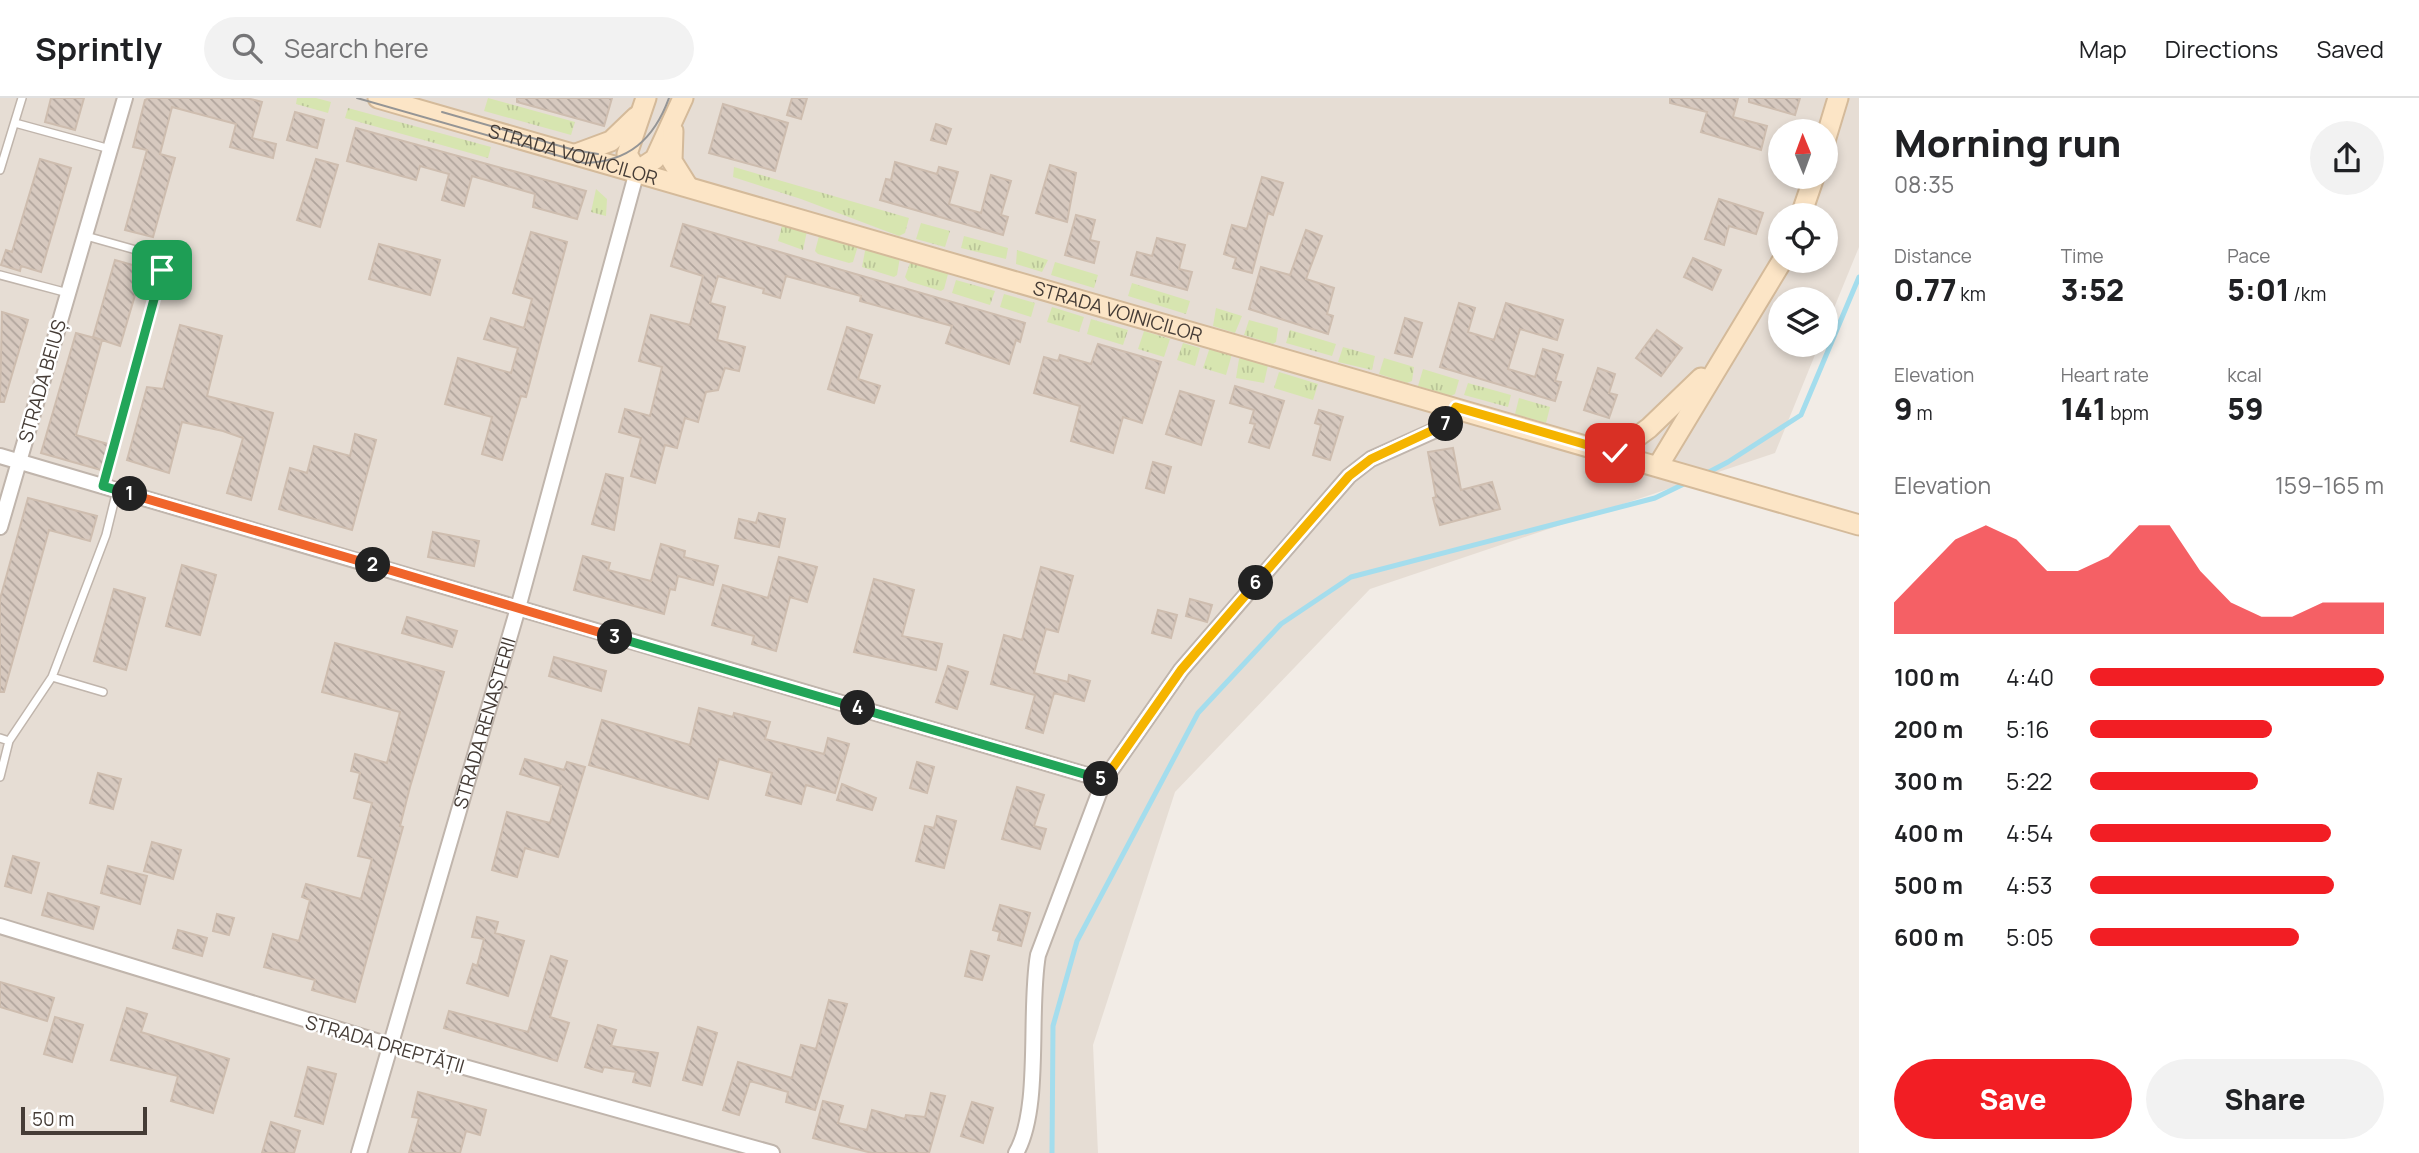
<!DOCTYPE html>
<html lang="en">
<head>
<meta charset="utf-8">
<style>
	body { margin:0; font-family:Manrope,sans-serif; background:#f2f2f2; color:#202124; height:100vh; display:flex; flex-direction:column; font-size:26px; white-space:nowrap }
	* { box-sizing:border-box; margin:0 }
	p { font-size:23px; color:#757577 }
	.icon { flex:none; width:38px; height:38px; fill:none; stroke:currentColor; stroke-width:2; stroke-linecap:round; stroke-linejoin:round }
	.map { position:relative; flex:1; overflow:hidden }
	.drawer { display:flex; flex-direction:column; background:#fff; width:560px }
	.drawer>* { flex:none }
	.needle { width:46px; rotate:359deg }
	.controls { position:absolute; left:1768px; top:21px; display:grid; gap:14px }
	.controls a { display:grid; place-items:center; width:70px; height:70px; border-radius:50%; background:#fff; box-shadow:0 4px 10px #0003; font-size:35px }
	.scale { position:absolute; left:21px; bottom:18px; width:126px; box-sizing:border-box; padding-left:7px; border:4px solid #453c36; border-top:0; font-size:19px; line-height:24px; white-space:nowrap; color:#453c36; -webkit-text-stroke:5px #fff; paint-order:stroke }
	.pin { position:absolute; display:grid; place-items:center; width:60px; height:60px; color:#fff; margin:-30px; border-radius:14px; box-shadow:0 4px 10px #0006 }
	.km { position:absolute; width:35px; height:35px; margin:-18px; border-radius:50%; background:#222; color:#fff; font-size:19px; line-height:35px; text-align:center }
	.round { display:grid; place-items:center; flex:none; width:74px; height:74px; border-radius:37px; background:#f2f2f2 }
	.overview { display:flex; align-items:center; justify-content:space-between; height:119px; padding:0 35px }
	h1 { font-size:38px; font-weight:800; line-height:52px }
	.figures { display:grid; grid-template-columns:repeat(3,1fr); gap:10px; height:119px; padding:7px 35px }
	.figures div { display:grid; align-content:center }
	.figures b { font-size:30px; font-weight:800 }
	.figures small { font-size:19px; font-weight:400 }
	.figures p { font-size:19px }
	.chart { height:196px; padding:14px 35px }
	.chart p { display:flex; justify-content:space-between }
	.chart svg { width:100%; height:126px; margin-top:7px; fill:#f21e24; opacity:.7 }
	.button { display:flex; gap:14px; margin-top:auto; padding:14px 35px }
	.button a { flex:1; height:80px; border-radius:42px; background:#f21e24; color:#fff; font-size:28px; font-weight:800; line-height:80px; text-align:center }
	.button a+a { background:#f2f2f2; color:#202124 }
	ul { padding:0 35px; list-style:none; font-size:23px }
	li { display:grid; grid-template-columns:112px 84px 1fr; align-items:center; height:52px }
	li i { height:18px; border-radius:9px; background:#f21e24 }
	header { display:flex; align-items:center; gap:42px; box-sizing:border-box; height:98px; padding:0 35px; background:#fff; border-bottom:2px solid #e0e0e0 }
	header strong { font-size:33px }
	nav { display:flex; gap:38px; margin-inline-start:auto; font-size:24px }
	.search { width:490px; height:63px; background:#f2f2f2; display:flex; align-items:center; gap:18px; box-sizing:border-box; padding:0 24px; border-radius:38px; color:#757577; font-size:26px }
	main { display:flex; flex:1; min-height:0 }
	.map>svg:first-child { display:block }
</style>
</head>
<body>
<header>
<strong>Sprintly</strong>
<div class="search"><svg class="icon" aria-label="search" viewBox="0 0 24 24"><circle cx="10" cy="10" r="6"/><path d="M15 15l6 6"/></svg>Search here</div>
<nav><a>Map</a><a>Directions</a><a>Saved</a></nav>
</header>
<main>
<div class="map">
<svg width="1859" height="1055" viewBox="0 0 1859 1055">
	<defs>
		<pattern id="grass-tufts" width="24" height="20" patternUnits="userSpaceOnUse" patternTransform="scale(1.75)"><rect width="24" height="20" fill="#d7e5b0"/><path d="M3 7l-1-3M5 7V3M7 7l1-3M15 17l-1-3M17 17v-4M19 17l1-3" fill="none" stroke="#bac598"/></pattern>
		<pattern id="building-back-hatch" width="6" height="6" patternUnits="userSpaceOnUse" patternTransform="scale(1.75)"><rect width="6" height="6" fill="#d7c9bf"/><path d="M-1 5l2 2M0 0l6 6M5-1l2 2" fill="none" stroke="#b0a49c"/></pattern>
	</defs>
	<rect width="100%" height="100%" fill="#f2ece6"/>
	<!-- residential -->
	<path fill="#e6ddd4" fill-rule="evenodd" d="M0,0H1859V149L1825,232V201H1780V247H1819L1775,355L1370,491L1175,694L1093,947L1098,1055H0ZM1780,33H1825V79H1780ZM1780,117H1825V163H1780Z"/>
	<!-- grass -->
	<path fill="url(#grass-tufts)" d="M297,0H316L331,4L328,15L296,6Z
		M488,0L575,24L571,37L484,13Z
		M348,10L491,49L488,60L345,20Z
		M734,69L909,120L905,135L899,138L801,101L733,79Z
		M596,91L607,101L606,118L591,114Z
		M921,125L950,133L945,149L916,141Z
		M786,127L807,133L803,152L778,143L782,128Z
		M824,137L855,146L857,151L853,164L849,165L818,156L815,153L819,138Z
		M964,138L1008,150L1006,161L961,150Z
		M869,150L900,159L897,177L894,179L862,169L865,153Z
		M1017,152L1048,162L1042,174L1016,166Z
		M914,163L945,172L948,176L944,191L941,193L908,183L905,179L910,165Z
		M1055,164L1098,177L1094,190L1051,177Z
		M956,182L995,193L990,207L952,195Z
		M1132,185L1190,203L1186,216L1128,198Z
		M1004,196L1035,205L1031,219L1000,209Z
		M1052,209L1084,219L1079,234L1047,224Z
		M1216,210L1242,218L1235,235L1213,228Z
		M1091,221L1128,232L1123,247L1087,236Z
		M1249,222L1278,230L1276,244L1273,246L1244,237Z
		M1290,232L1336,246L1332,258L1286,245Z
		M1144,233L1170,241L1164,259L1138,251Z
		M1183,245L1200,250L1195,268L1177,262Z
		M1210,249L1232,256L1226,277L1203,270Z
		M1343,249L1375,258L1372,272L1338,264Z
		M1243,259L1268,267L1264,285L1236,280L1239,261Z
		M1384,260L1414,269L1412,283L1407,285L1379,276Z
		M1423,271L1459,282L1455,296L1451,298L1418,288Z
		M1279,274L1318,286L1313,302L1274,290Z
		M1468,285L1511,297L1508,309L1464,297Z
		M1519,300L1550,309L1546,325L1515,316Z"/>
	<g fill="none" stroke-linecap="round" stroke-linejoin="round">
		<!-- stream -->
		<path stroke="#a4dded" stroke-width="5" d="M1705,376L1728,364L1801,317L1859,179
			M1052,1055L1053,928L1077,843L1198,615L1281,526L1351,479L1655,400L1690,383"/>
	</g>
	<!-- building -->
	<path fill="url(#building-back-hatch)" stroke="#cebdaf" stroke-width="2" d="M51,0H84L75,32L45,24Z
		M149,0H247L262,4L252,40L276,46L273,60L230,49L236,26L172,9L160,56L175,60L153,139L125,132L147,52L133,49L145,2Z
		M517,0H612L604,28L517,4Z
		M792,0H807L801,21L787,17Z
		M1670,0H1738L1733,19L1767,28L1761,52L1701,34L1707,14L1670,5Z
		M1749,0H1800L1795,17L1749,4Z
		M723,6L788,25L775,73L709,55Z
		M295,14L324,22L317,50L287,42Z
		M936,26L951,31L946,46L931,42Z
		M356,30L586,93L577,121L533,109L535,96L472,78L464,108L442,102L449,76L420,68L416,82L347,63Z
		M40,61L71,70L41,174L21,168L20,173L1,167L6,152L12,154Z
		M316,61L338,67L320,129L297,122Z
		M895,64L937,76L939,69L958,74L949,106L981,115L991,77L1011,83L1001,117L1008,119L1003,137L880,102L886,81L891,82Z
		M1050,67L1076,75L1067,124L1036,115Z
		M1262,79L1283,85L1273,117L1268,115L1252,175L1233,170L1236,160L1224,156L1232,127L1247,131Z
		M1719,101L1763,115L1756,136L1729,128L1724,147L1705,141Z
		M1076,117L1095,122L1090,142L1099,144L1094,165L1065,157Z
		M683,126L1025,225L1020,244L1016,242L1009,266L946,245L952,228L860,203L861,198L786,178L780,200L763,195L764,191L718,178L710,205L725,209L717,242L745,249L739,273L725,270L718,292L706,294L698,324L685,320L677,350L665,347L655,385L631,378L641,340L619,334L625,311L650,318L662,269L639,263L651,217L690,227L703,178L671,168Z
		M1306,132L1322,138L1306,181L1334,190L1327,216L1333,218L1328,236L1249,211L1261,169L1290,177Z
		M531,134L567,144L526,299L521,298L502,362L482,356L492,319L445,306L458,260L511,275L518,250L484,241L491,220L524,230L532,201L513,195Z
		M1157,140L1185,147L1179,171L1192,174L1187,192L1131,177L1137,154L1152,158Z
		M379,146L440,162L430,197L369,181Z
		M1693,160L1721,172L1712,192L1684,179Z
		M115,162L143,170L120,248L93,239Z
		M1459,205L1475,210L1468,234L1494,242L1506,205L1563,222L1557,242L1520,231L1508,271L1535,279L1543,251L1563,257L1555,283L1561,284L1555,303L1440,269Z
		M2,214L28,222L4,304H0Z
		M1405,220L1422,225L1412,259L1395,255Z
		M180,227L222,238L207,298L273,315L251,402L227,395L243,340L223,333L182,324L169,375L127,362L147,289L163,291Z
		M847,229L872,237L858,281L880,288L874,305L828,291Z
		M1657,232L1682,250L1661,278L1636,260Z
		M76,235L102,242L76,337L108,346L101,372L41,355Z
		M1098,246L1161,264L1142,325L1123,319L1113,355L1071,343L1080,308L1034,295L1044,259L1058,263L1060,257L1091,266Z
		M1598,270L1615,276L1609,295L1617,297L1609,320L1584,312Z
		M1235,288L1284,303L1269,350L1249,344L1255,326L1250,325L1254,312L1230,305Z
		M1180,293L1214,303L1201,347L1166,336Z
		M1319,312L1343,319L1330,362L1313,357L1321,327L1315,325Z
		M355,336L376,342L352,432L279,411L290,370L307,375L314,348L350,358Z
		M1453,350L1461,392L1492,384L1500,411L1440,427L1433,400L1436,399L1428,354Z
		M1153,364L1171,369L1164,395L1146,390Z
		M606,376L623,380L614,432L592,426Z
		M28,400L97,418L90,443L49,432L4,594H0V501Z
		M759,415L785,421L779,449L735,440L739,421L756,425Z
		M433,434L479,443L474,468L428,459Z
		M661,446L685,453L684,459L718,468L713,487L678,478L675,492L670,491L664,516L574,492L583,458L610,465L608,472L651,483Z
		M779,459L817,469L807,504L790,499L776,553L752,546L754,538L712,527L723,487L768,500Z
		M182,467L216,477L200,537L166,528Z
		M1041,469L1073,478L1058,534L1046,531L1034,575L1068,584L1069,577L1090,583L1084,603L1054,595L1043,635L1026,630L1035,597L991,586L1004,537L1022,542Z
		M874,481L914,492L902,538L942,546L936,572L854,554Z
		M114,491L145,500L126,572L94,563Z
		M1190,501L1212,507L1207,524L1186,518Z
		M1158,512L1177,517L1171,540L1152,535Z
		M407,519L457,533L452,549L402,535Z
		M335,545L444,574L410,689L400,728L403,729L355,904L312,892L315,882L264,869L273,836L299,843L310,802L302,799L306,786L361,801L372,761L358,758L372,705L354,700L360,675L351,673L355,656L387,665L400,614L322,594Z
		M554,559L606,573L601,593L549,578Z
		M948,568L968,574L957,611L936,604Z
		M699,610L733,619L734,615L770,624L765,641L824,656L828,640L849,646L835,695L806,687L801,706L766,697L772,675L719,661L708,701L589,667L602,622L690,647Z
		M525,661L564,672L567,664L585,669L558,759L525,750L517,779L492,772L507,714L550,725L561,688L520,676Z
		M917,664L934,669L927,695L910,690Z
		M98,675L121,681L113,711L90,705Z
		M842,686L876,700L872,712L837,702Z
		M1017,689L1044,697L1034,728L1046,731L1040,751L1002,741Z
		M937,718L956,723L944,770L916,763L925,728L934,730Z
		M152,744L181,752L173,781L144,773Z
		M13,758L39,765L31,795L5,788Z
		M108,768L147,778L140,806L101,795Z
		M48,795L99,809L93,831L42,817Z
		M1000,807L1030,815L1021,848L998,842L1000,834L993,832Z
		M217,816L234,820L229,837L213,833Z
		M477,819L498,824L495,835L524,843L508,898L467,885L473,866L477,868L484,841L472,839Z
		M178,832L207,840L202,858L173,850Z
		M971,853L989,858L982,882L965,878Z
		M551,858L567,863L550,919L569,925L557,963L444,930L449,913L528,934Z
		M0,884L54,900L47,923L0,909Z
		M829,902L847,906L815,1012L786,1004L788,994L750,983L739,1017L723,1012L738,964L792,980L801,947L816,951Z
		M127,910L147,916L141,934L229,961L213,1015L171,1003L178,978L111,962Z
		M55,919L83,927L72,964L44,956Z
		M598,927L616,932L611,948L658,955L650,988L633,984L636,974L604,969L602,974L585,969Z
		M698,929L717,935L702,987L683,982Z
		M308,969L336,976L323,1026L295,1018Z
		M418,994L486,1012L480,1037L466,1033L460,1055H409L419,1020L412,1019Z
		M931,995L945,998L929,1055H872L813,1040L823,1003L843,1008L838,1025L867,1032L872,1012L905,1021L906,1017L925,1019Z
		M972,1004L993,1010L983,1045L961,1038Z
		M271,1024L300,1033L294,1055H262Z"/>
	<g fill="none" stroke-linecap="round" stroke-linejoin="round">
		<defs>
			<path id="lane" d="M15,25L110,51
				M0,72L22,0
				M86,138L154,157L163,167L103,388
				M0,177L68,195
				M52,579L103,594
				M0,640L9,643L52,579L106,437L117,392
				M0,679L9,643"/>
			<g id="street">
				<path d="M0,358L1104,682L1181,572L1349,378L1371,361L1440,330L1449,323L1456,309"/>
				<path d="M0,429L125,0"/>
				<path d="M0,828L432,960L772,1055"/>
				<path id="s1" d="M359,1055L518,510L637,73"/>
				<path d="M1016,1055C1042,1010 1028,913 1038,857L1104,682"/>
			</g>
			<g id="secondary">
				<path id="s2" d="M378,0L1859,427"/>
				<path d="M646,0L627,56L637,73L655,61L683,0"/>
				<path d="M673,33L672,63L687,87"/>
				<path d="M1825,43L1838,0"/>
				<path d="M576,56L611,43L636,19"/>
				<path d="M1801,117L1814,79"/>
				<path d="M1615,355L1649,330L1701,280"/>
				<path d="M1658,368L1782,163"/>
			</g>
		</defs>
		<!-- lane casing -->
		<use href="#lane" stroke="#c0b5ac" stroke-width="10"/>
		<!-- street casing -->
		<use href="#street" stroke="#c0b5ac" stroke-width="18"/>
		<!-- secondary casing -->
		<use href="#secondary" stroke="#d4ba9a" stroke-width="23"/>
		<!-- lane -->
		<use href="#lane" stroke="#fff" stroke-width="7"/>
		<!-- street -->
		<use href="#street" stroke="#fff" stroke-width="14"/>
		<!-- secondary -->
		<use href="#secondary" stroke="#fce5c6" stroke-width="19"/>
		<!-- tram -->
		<path stroke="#959595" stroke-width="2" d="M357,0L584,65C629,64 654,41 669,0
			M442,14L574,52L598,56"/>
	</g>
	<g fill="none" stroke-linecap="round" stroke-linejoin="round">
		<defs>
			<path id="split-1" d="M130,396L103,388L162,172"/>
			<path id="split-2" d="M130,396L373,467"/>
			<path id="split-3" d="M373,467L615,539"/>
			<path id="split-4" d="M615,539L858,610"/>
			<path id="split-5" d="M858,610L1101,681"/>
			<path id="split-6" d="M1101,681L1104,682L1181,572L1256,485"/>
			<path id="split-7" d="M1256,485L1349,378L1371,361L1446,326"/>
			<path id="split-8" d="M1446,326L1456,309L1615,355"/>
		</defs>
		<!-- split-1 casing -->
		<use href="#split-1" stroke="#fff" stroke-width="14"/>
		<!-- split-2 casing -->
		<use href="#split-2" stroke="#fff" stroke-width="14"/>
		<!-- split-3 casing -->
		<use href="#split-3" stroke="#fff" stroke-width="14"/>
		<!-- split-4 casing -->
		<use href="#split-4" stroke="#fff" stroke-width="14"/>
		<!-- split-5 casing -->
		<use href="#split-5" stroke="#fff" stroke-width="14"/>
		<!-- split-6 casing -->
		<use href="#split-6" stroke="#fff" stroke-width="14"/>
		<!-- split-7 casing -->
		<use href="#split-7" stroke="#fff" stroke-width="14"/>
		<!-- split-8 casing -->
		<use href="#split-8" stroke="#fff" stroke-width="14"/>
		<!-- split-1 -->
		<use href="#split-1" stroke="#22a559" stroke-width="9"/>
		<!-- split-2 -->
		<use href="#split-2" stroke="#f0652b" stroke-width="9"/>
		<!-- split-3 -->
		<use href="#split-3" stroke="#f0652b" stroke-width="9"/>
		<!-- split-4 -->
		<use href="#split-4" stroke="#22a559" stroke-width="9"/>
		<!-- split-5 -->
		<use href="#split-5" stroke="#22a559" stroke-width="9"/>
		<!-- split-6 -->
		<use href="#split-6" stroke="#f5b400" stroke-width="9"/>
		<!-- split-7 -->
		<use href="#split-7" stroke="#f5b400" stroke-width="9"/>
		<!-- split-8 -->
		<use href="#split-8" stroke="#f5b400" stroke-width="9"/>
	</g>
	<g text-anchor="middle" stroke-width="5" stroke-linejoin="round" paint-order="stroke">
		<!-- street labels -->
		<g font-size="19" fill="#453c36" stroke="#fff">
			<text dy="7" stroke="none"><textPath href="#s2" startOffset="203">STRADA VOINICILOR</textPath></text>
			<text dy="7" stroke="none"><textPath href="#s2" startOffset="770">STRADA VOINICILOR</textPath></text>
			<text transform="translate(42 283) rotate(-74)" y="7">STRADA BEIUȘ</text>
			<text dy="7" stroke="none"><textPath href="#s1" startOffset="448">STRADA RENAȘTERII</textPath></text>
			<text transform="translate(385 946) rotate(16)" y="7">STRADA DREPTĂȚII</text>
		</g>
	</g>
</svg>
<div class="controls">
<a><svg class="needle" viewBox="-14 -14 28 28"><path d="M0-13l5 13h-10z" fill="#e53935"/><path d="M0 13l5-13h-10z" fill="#757577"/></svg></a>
<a><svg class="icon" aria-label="locate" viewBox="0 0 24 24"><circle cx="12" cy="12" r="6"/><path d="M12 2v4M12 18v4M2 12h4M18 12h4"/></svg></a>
<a><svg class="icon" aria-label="layers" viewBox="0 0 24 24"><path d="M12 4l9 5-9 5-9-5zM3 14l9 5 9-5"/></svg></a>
</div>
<div class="scale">50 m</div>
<div class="pin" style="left:162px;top:172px;background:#1e9e55"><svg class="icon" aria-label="arrive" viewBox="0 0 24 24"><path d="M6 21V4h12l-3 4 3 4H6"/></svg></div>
<div class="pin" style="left:1615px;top:355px;background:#d93025"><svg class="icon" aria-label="check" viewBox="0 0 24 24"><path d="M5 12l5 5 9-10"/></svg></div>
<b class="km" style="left:130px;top:396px">1</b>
<b class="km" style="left:373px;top:467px">2</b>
<b class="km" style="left:615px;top:539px">3</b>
<b class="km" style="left:858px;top:610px">4</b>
<b class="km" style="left:1101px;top:681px">5</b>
<b class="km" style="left:1256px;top:485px">6</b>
<b class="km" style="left:1446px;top:326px">7</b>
</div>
<section class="drawer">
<div class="overview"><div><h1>Morning run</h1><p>08:35</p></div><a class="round"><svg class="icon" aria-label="share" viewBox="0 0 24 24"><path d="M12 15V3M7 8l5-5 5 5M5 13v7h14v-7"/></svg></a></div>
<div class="figures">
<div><p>Distance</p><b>0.77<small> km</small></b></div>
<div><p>Time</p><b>3:52</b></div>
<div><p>Pace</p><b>5:01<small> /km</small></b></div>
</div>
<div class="figures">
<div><p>Elevation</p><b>9<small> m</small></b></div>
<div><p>Heart rate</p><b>141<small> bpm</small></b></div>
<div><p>kcal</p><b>59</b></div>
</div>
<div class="chart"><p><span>Elevation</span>159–165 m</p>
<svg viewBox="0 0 160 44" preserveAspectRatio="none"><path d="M0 44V33L10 22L20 11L30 6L40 11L50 22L60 22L70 17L80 6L90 6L100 22L110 33L120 38L130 38L140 33L150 33L160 33V44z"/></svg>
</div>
<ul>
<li><b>100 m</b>4:40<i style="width:100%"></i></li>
<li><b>200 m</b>5:16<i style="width:62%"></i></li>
<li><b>300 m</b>5:22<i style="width:57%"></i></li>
<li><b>400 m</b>4:54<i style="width:82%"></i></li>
<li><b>500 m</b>4:53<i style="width:83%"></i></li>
<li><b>600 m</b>5:05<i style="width:71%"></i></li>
</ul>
<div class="button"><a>Save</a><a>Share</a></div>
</section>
</main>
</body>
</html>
